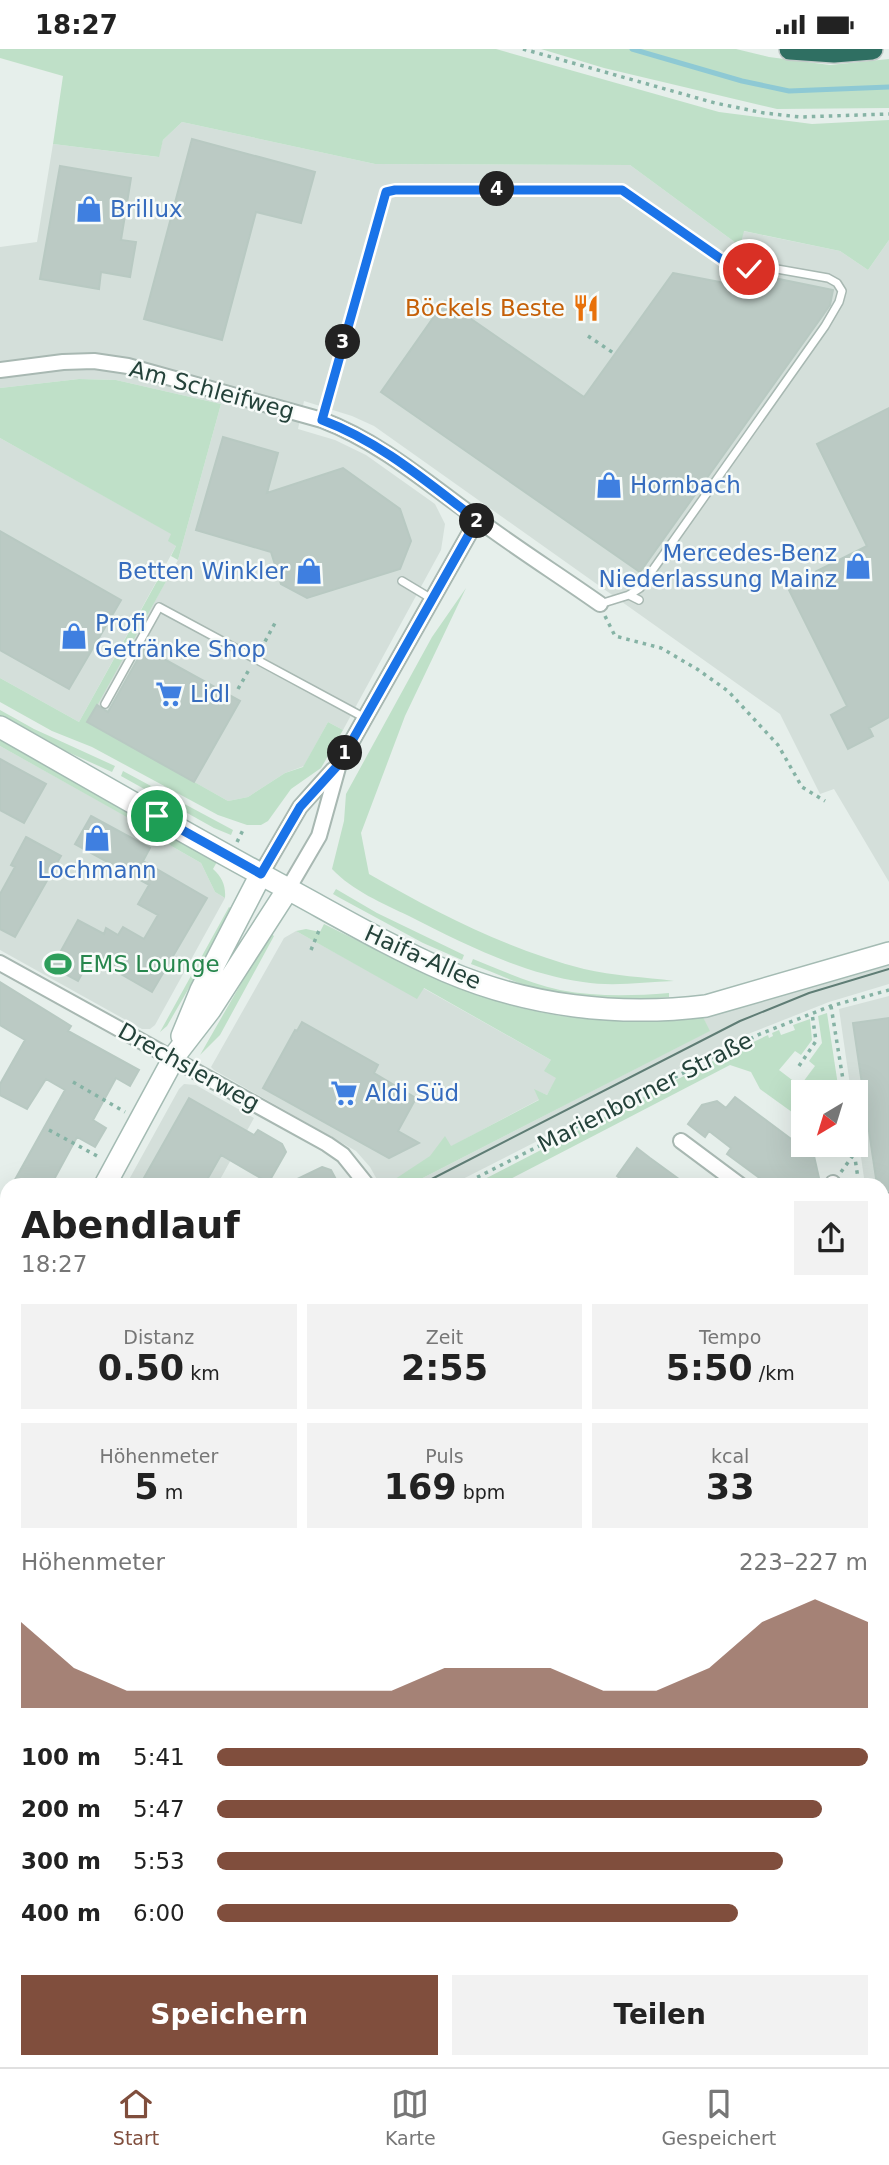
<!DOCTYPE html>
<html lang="de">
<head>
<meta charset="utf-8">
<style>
	body { margin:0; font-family:"DejaVu Sans",sans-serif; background:#f2f2f2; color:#222; height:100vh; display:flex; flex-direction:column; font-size:26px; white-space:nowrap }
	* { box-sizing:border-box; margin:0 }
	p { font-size:23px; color:#767676 }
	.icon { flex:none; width:38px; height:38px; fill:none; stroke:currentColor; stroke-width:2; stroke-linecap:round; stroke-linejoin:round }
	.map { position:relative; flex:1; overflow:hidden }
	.details { position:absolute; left:0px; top:1129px; width:889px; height:891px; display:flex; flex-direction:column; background:#fff; border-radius:21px 21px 0 0; box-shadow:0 7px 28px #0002 }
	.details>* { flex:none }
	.needle { width:46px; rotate:218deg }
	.buttons { position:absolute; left:791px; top:1031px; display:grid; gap:14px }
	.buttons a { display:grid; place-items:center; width:77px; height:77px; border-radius:0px; background:#fff; box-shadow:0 7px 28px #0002; font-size:35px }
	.pin { position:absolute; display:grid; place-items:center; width:60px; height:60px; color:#fff; margin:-30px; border:4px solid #fff; border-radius:50%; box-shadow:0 2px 7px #0007 }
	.km { position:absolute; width:35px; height:35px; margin:-18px; border-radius:50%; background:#222; color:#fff; font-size:19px; line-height:35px; text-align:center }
	.round { display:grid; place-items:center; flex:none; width:74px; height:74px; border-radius:0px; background:#f2f2f2 }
	.head { display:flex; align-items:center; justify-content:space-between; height:119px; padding:0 21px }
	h1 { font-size:38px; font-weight:700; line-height:52px }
	.stats { display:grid; grid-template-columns:repeat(3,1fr); gap:10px; height:119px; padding:7px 21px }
	.stats div { display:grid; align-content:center; border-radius:0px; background:#f2f2f2; text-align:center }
	.stats b { font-size:35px; font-weight:700 }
	.stats small { font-size:19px; font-weight:400 }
	.stats p { font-size:19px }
	.chart { height:196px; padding:14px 21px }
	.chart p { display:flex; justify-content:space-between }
	.chart svg { width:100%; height:126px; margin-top:7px; fill:#804e3d; opacity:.7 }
	.cta { display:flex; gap:14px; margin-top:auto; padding:14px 21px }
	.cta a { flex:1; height:80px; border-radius:0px; background:#804e3d; color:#fff; font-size:28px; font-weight:700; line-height:80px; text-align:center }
	.cta a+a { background:#f2f2f2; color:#222 }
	ul { padding:0 21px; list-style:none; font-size:23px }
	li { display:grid; grid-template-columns:112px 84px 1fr; align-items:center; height:52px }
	li i { height:18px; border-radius:9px; background:#804e3d }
	.status { display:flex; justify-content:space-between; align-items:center; height:49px; padding:0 35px; background:#fff; direction:ltr }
	.status svg { height:19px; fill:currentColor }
	.menu { display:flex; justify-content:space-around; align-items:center; height:98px; border-top:2px solid #e0e0e0; background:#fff; font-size:19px; color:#767676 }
	.menu a { display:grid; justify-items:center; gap:4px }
	.menu .active { color:#804e3d }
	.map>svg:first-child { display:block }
</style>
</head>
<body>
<div class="status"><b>18:27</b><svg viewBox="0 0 49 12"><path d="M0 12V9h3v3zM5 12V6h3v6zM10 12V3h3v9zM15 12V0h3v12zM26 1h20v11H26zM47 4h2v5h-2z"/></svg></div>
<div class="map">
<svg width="889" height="2018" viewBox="0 0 889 2018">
	<rect width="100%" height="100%" fill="#e6efeb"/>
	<!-- built -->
	<path fill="#d4dfda" d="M182,73L375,115L630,116L740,197L743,182L840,202L868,221L889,191V833L834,740L820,745L780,665L374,377L352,367L304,352L298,380L335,391L366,406L435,455L445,475L441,501L343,681L328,673L304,717L285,724L248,748L228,752L87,673L178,511L221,355L116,331L79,330L0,339V198L37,193L53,95L158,108L163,91Z
		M0,389L172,485L176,497L79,673L0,629Z
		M0,697L142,776L140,779L201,814L215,843L225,849L155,976L150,980H142L0,901Z
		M296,882L417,949L423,939L551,1011L557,1029L547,1046L535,1041L540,1050L450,1098L386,1136H380L370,1118L356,1102L214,1021L211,1018L284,889Z
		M889,914V935L829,953L743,987L451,1136H409L709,982L702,966Z
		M889,947V1292L882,1246V1136H865L856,1073V1043H851L839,960Z
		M184,1035L196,1036L254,1069L217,1136H126L179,1040Z
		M252,2013H319L320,2018H253Z"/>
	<!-- green -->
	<path fill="#bfe0c8" d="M0,0H496L719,63L812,75L889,71V191L868,221L840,202L744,182L740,197L630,116L375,115L182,73L163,91L159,108L53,95L63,27L0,9Z
		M541,0H736L769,8L830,16L889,10V59L777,60L604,19Z
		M79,330L116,331L221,355L178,511L171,507L176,497L168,492L171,485L0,389V339Z
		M161,525L168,529L88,673L228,752L248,748L285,724L303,718L328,673L343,681L321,719L291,740L268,772L261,776H247L218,766L92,698L52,682L0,653V629L79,673Z
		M466,539L405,667L361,784L369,825C437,864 507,900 584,920C613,927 645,928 674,932C644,933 613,938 583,933C521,924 464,895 409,867C382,854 353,842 332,820L344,772L346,745L432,588Z
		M0,661L34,680L115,717L112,723L50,695L0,668Z
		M0,690L218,811L213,820C222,828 226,837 225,849L215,843L201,814L140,779L141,776L0,697Z
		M123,722L233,781L231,786L214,779L121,727Z
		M336,840L377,864L464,906L462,911L423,894L340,849L333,845Z
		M229,858L234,861L167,977L160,983Z
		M324,875C374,899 423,927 475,945C548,971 627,979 702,966L710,982L409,1136H386L430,1107L445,1087L451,1097L539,1051L534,1040L547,1046L556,1029L544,1022L551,1011L424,939L417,950L296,882L306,880L320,883Z
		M270,884L274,887L220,986L200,1006Z
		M473,910C501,921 530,935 560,941C596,948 632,947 669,944V948C622,952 573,952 527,937C508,930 490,922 471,915Z
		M827,964L839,1043H803V1071L760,1040L751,1023L730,1016L499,1136H473L711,1013L768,986L769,989L773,987L772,984L779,981L781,986L795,981L793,976L810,970L812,991L801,1006L795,1002L779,1021L800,1037L815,1017L809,1012L822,994L818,967Z
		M0,1210L7,1220V1265L0,1276Z
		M889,1624V1738L886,1739L884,1726H882V1634Z
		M7,1686V1731L0,1734V1687Z
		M882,1865L889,1873V1936L883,1937Z
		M111,2013H150L151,2018H112Z
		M407,2013H454L455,2018H408Z"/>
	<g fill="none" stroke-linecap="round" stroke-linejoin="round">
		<!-- stream -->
		<path stroke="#8ec9d4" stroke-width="5" d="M632,0L742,32L789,42L889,38"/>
	</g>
	<!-- building -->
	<path fill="#bbcac4" stroke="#b8c9c2" stroke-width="2" d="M192,90L315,123L301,174L256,163L222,291L144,270Z
		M60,117L131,129L121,191L136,193L130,228L101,223L99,240L40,230Z
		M673,224L751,239L754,225L833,241L830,256L640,523L381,343L445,252L584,348Z
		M889,359V668L869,679L873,687L848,700L831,666L847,657L787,537L867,497L817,395Z
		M223,388L278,404L267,444L343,419L400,460L411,492L400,520L307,549L281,535L271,503L196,481Z
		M0,482L121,551L69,640L0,601Z
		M144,599L240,652L194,733L87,673L97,656L108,663Z
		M0,710L46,735L24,774L0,761Z
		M91,767L150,799L143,812L207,849L152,943L91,908L78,932L52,918L78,871L104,885L106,879L118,886L123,878L144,890L158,866L138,855L149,836L75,795Z
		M26,788L61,807L15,888L0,880V845L15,818L11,816Z
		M0,933L71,977L68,982L139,1021L130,1037L116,1029L93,1071L106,1079L95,1098L77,1088L51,1136H12L65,1041L46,1030L27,1060L0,1046V1035L25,991L0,976Z
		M889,969V1142L882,1143V1136H877L853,974Z
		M302,973L378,1016L374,1024L416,1049L398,1082L419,1094L389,1109L263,1039L295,981L297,982Z
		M735,1048L814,1107L819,1129L814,1136H769L727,1105L731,1099L709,1082L705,1088L688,1075L702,1056L717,1052L726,1059Z
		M189,1049L254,1086L258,1081L282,1095L286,1103L270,1131H264L221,1106L204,1136H140Z
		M637,1099L650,1109L687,1136H629L617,1127Z
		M322,1118L331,1121L339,1136H285Z"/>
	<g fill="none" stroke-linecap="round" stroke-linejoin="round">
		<defs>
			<path id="lane" d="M322,371L383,150L386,143L395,141L622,140L738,220H749L754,216L828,229L837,234L842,242L839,253L825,277L640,539L629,546L600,555
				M402,532L432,550
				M629,546L639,551
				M105,655L159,558L365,669
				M882,1149L889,1148
				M527,2018L531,2012
				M752,2018L787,2012"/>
			<path id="street" d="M0,321L63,313L94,312L128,317L322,371C380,393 426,433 476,469C516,499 559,526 600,555
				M261,825L300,758L333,721
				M288,840L319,787L339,715L477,471
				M0,914L327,1095L343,1106L367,1136
				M681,1092L740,1136
				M832,1136L833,1134
				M0,1592L7,1635
				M0,1740L7,1739
				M0,1948L7,1947
				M882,2010L889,2009
				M69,2012L70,2017
				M171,2012L172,2018
				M678,2012L679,2018
				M872,2012L873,2018
				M554,2018L558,2012"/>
			<path id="secondary" d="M0,678C92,730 184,784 277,834C333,864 388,897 446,922C528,957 618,968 706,957L889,904
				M182,987L201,941L261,825
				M105,1136L176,1005L210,961L288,840
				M0,1305L7,1296"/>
			<path id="highway" d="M790,0L834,3L872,0"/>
		</defs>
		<!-- lane casing -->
		<use href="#lane" stroke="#a8b8b2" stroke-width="10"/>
		<!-- street casing -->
		<use href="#street" stroke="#a8b8b2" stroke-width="18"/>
		<!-- secondary casing -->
		<use href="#secondary" stroke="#a4bbb3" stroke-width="24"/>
		<!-- highway casing -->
		<use href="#highway" stroke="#c2cac8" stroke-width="24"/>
		<!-- path -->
		<path stroke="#86b3a5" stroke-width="3.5" stroke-dasharray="3.5 5" stroke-linecap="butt" d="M523,0L715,54L764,64L800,68L889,65
			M588,287L615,305
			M605,567L615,587L661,599L697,620L728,642L778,696L802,738L825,752
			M261,600L275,574
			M238,640L250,619
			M237,793L244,779
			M311,901L320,879
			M831,957L845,1043
			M799,1017L816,992L812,964
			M73,1033L125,1063
			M49,1081L99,1108
			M853,1096L859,1136
			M841,1123L854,1105
			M462,1136L760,985L831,957L889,941
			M0,1199L7,1209
			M882,1301L889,1345
			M0,1373L7,1369
			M882,1627L889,1617
			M882,1682L889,1686
			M882,1771L884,1770L889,1798
			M882,1810L889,1800
			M882,1859L889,1869
			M457,2012L459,2018"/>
		<!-- lane -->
		<use href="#lane" stroke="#fff" stroke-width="7"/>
		<!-- street -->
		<use href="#street" stroke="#fff" stroke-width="14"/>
		<!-- secondary -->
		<use href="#secondary" stroke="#fff" stroke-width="21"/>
		<!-- highway -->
		<use href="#highway" stroke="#2f6f62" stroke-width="21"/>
		<!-- tram -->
		<path stroke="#5f7d75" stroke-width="2" d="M420,1136L740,972L809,944L889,920
			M0,1358L7,1355"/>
	</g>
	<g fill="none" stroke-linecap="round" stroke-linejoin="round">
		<defs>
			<path id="route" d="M157,767L261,825L300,758L339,715L477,471C428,434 381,393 322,371L386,143L395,141H622L724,212L738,220H749"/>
		</defs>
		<!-- route casing -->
		<use href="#route" stroke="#fff" stroke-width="14"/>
		<!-- route -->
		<use href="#route" stroke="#1a73e8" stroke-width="9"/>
	</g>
	<!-- icons -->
	<defs>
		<symbol id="shop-bare" viewBox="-9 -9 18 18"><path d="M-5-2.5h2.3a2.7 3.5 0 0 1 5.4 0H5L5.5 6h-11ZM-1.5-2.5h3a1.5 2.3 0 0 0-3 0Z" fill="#3f7fe0" stroke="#f7fbf9" stroke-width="2.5" paint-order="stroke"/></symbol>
		<symbol id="restaurant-bare" viewBox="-9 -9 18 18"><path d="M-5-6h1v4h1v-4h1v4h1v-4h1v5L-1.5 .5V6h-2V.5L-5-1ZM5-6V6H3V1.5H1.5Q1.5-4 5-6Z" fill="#e8710a" stroke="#f7fbf9" stroke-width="2.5" paint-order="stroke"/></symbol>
		<symbol id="supermarket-bare" viewBox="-9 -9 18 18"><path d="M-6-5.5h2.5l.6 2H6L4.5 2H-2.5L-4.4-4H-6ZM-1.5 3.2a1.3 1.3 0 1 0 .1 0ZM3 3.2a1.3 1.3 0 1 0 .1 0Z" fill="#3f7fe0" stroke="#f7fbf9" stroke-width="2.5" paint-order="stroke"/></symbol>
		<symbol id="stadium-bare" viewBox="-9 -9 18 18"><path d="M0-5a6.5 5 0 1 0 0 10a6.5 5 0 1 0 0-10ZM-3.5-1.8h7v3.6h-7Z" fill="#2e9e5b" stroke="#f7fbf9" stroke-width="2.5" paint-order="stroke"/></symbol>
	</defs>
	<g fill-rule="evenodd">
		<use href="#shop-bare" x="70" y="141" width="38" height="38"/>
		<use href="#restaurant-bare" x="567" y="240" width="38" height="38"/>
		<use href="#shop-bare" x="590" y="417" width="38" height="38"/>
		<use href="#shop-bare" x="839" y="498" width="38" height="38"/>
		<use href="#shop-bare" x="290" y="503" width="38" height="38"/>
		<use href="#shop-bare" x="55" y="568" width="38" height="38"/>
		<use href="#supermarket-bare" x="150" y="626" width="38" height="38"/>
		<use href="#shop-bare" x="78" y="770" width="38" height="38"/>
		<use href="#stadium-bare" x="39" y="896" width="38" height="38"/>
		<use href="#supermarket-bare" x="325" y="1025" width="38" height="38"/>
	</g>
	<g text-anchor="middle" stroke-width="5" stroke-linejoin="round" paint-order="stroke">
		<!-- shop labels -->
		<g font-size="23" fill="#366cbe" stroke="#f7fbf9" text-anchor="start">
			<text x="110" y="168">Brillux</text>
			<text x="630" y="444">Hornbach</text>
			<text x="837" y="512" text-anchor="end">Mercedes-Benz<tspan x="837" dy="26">Niederlassung Mainz</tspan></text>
			<text x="288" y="530" text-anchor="end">Betten Winkler</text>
			<text x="95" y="582">Profi<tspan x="95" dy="26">Getränke Shop</tspan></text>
			<text x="190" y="653">Lidl</text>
			<text x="97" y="829" text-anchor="middle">Lochmann</text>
			<text x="365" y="1052">Aldi Süd</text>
		</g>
		<!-- food labels -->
		<g font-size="23" fill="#c56008" stroke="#f7fbf9" text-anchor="end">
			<text x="565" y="267">Böckels Beste</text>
		</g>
		<!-- street labels -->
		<g font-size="23" fill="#24423a" stroke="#f7fbf9">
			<text transform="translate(212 341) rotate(15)" y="8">Am Schleifweg</text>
			<text transform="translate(423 908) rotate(24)" y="8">Haifa-Allee</text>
			<text transform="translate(189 1018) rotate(29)" y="8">Drechslerweg</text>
			<text transform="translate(645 1043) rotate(-27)" y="8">Marienborner Straße</text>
		</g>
		<!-- leisure labels -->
		<g font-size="23" fill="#27864d" stroke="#f7fbf9" text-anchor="start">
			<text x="79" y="923">EMS Lounge</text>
		</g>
	</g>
</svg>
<div class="buttons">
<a><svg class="needle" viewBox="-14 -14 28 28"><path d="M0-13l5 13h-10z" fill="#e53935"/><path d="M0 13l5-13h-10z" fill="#767676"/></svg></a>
</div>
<div class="pin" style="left:157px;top:767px;background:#1e9e55"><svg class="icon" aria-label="arrive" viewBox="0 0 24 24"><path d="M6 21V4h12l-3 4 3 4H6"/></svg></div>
<div class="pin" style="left:749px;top:220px;background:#d93025"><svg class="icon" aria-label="check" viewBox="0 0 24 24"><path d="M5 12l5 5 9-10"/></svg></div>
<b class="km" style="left:345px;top:704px">1</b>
<b class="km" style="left:477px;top:472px">2</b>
<b class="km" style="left:343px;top:293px">3</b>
<b class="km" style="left:497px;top:140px">4</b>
<section class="details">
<div class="head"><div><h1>Abendlauf</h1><p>18:27</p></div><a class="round"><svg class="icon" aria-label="share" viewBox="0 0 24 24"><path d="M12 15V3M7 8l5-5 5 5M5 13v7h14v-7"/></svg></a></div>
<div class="stats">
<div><p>Distanz</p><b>0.50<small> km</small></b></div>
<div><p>Zeit</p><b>2:55</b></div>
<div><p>Tempo</p><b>5:50<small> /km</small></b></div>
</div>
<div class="stats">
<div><p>Höhenmeter</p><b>5<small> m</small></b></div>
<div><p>Puls</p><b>169<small> bpm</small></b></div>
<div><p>kcal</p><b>33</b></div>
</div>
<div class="chart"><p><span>Höhenmeter</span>223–227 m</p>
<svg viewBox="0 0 160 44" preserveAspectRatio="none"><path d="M0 44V14L10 30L20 38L30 38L40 38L50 38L60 38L70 38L80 30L90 30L100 30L110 38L120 38L130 30L140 14L150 6L160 14V44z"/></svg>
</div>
<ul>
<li><b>100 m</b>5:41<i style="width:100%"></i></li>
<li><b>200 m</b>5:47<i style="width:93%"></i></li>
<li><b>300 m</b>5:53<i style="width:87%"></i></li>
<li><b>400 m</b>6:00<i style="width:80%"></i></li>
</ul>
<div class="cta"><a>Speichern</a><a>Teilen</a></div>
</section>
</div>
<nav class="menu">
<a class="active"><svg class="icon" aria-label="home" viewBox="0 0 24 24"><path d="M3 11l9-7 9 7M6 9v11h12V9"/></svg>Start</a>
<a><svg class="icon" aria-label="map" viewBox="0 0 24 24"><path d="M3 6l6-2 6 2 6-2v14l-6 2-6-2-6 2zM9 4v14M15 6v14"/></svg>Karte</a>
<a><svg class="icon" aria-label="saved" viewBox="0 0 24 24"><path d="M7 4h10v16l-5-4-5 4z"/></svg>Gespeichert</a>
</nav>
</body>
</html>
